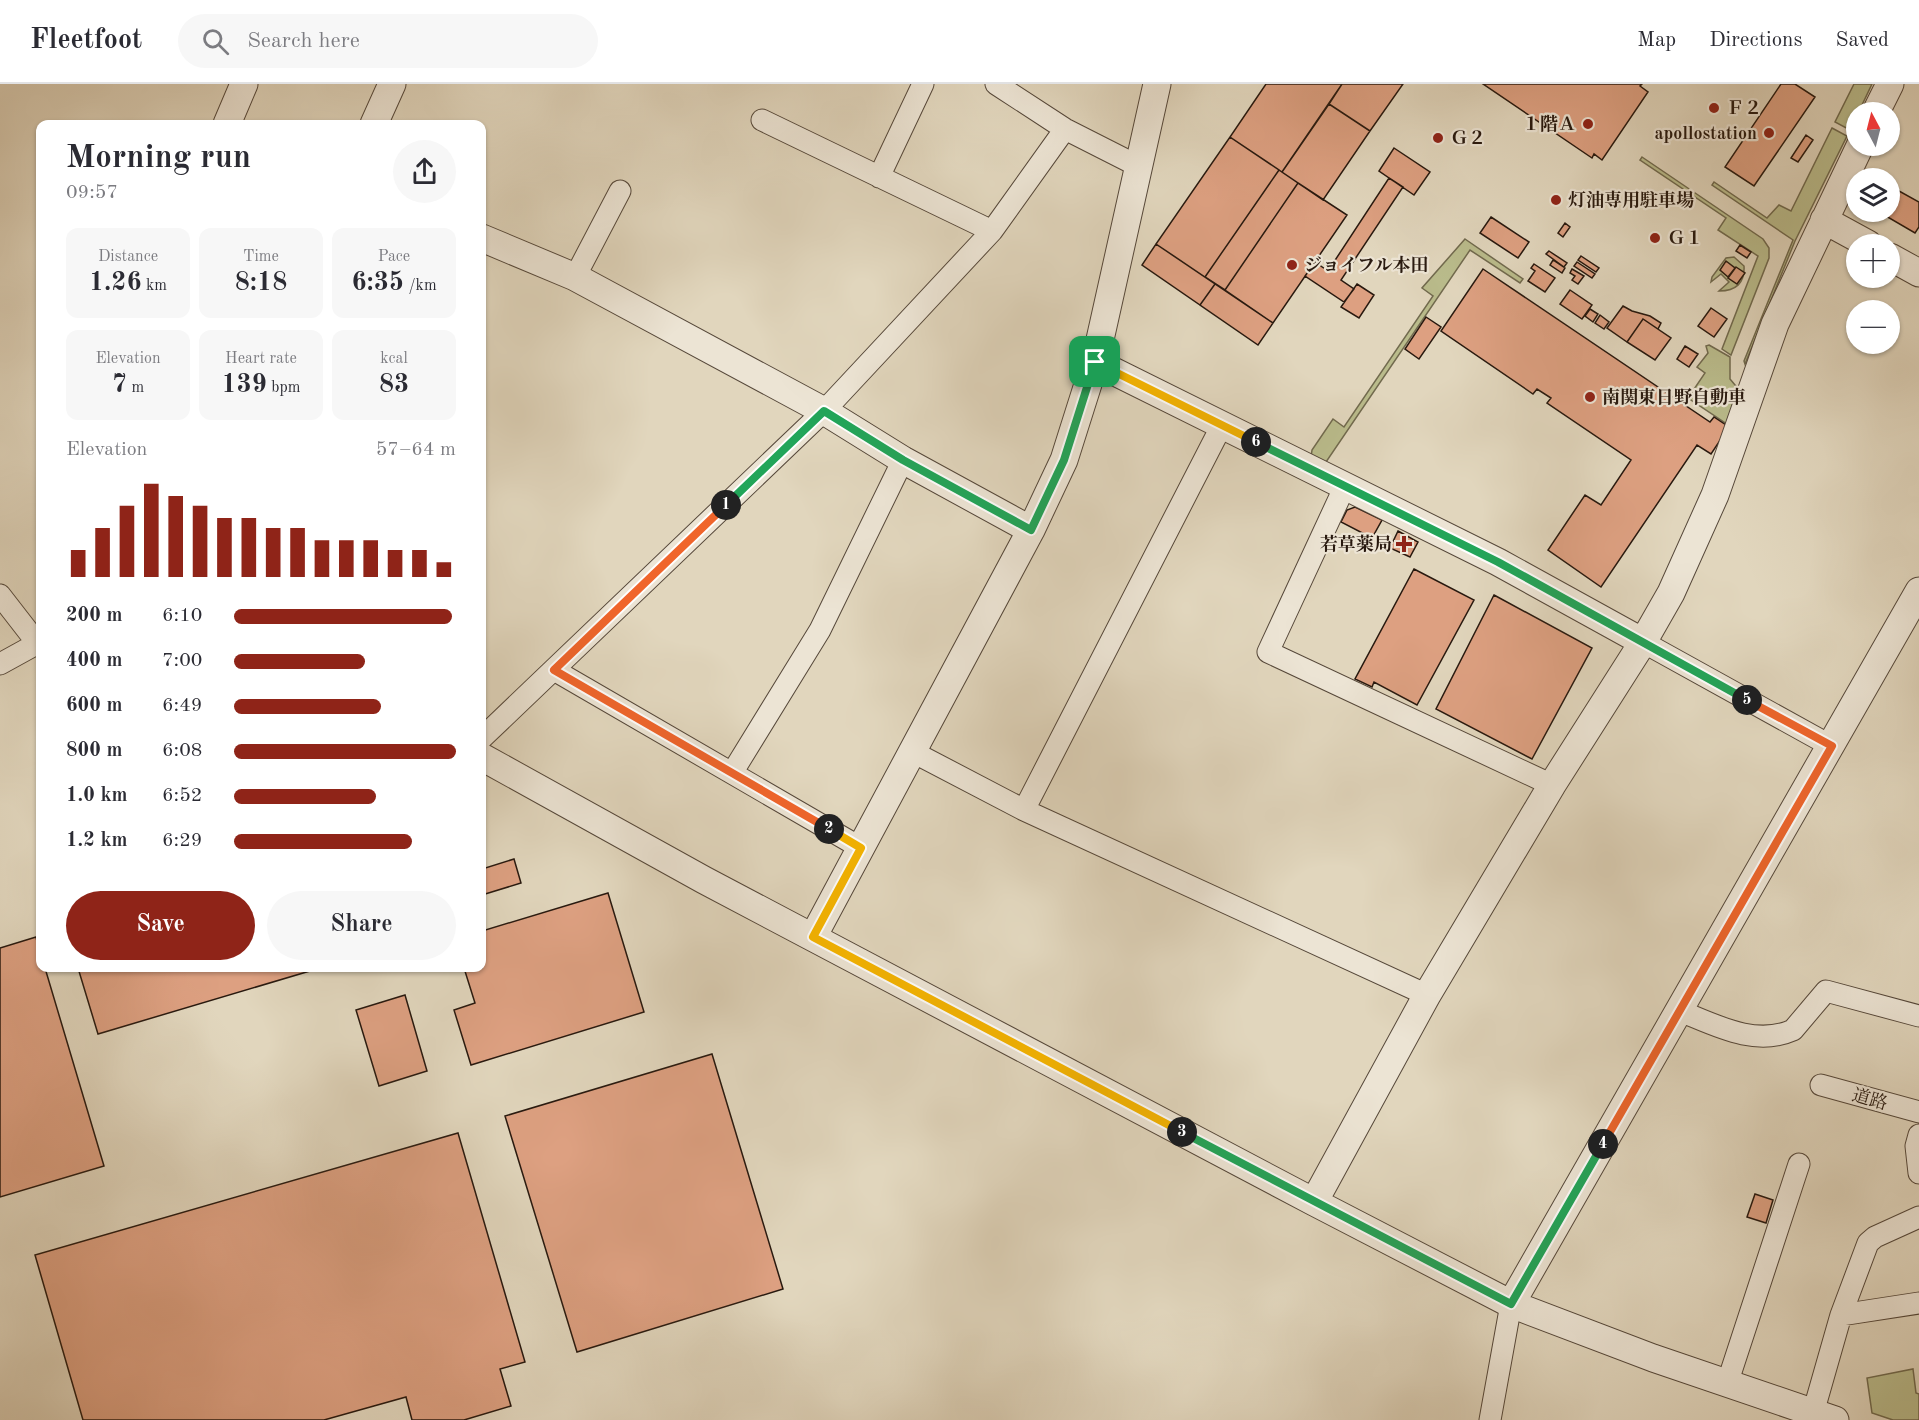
<!DOCTYPE html>
<html lang="en">
<head>
<meta charset="utf-8">
<style>
	body { margin:0; font-family:"Old Standard TT","Noto Serif JP",serif; background:#f7f7f7; color:#2b2b33; height:100vh; display:flex; flex-direction:column; font-size:22px; white-space:nowrap }
	* { box-sizing:border-box; margin:0 }
	p { font-size:20px; color:#7c7c81 }
	.icon { flex:none; width:33px; height:33px; fill:none; stroke:currentColor; stroke-width:2; stroke-linecap:round; stroke-linejoin:round }
	.map { position:relative; flex:1; overflow:hidden }
	.drawer { position:absolute; left:36px; top:36px; width:450px; height:852px; display:flex; flex-direction:column; background:#fff; border-radius:12px; box-shadow:0 2px 4px #0004 }
	.drawer>* { flex:none }
	.needle { width:39px; rotate:353deg }
	.buttons { position:absolute; left:1846px; top:18px; display:grid; gap:12px }
	.buttons a { display:grid; place-items:center; width:54px; height:54px; border-radius:50%; background:#fff; box-shadow:0 2px 4px #0004; font-size:30px }
	.pin { position:absolute; display:grid; place-items:center; width:51px; height:51px; color:#fff; margin:-26px; border-radius:12px; box-shadow:0 3px 9px #0006 }
	.km { position:absolute; width:30px; height:30px; margin:-15px; border-radius:50%; background:#222; color:#fff; font-size:16px; line-height:30px; text-align:center }
	.round { display:grid; place-items:center; flex:none; width:63px; height:63px; border-radius:32px; background:#f7f7f7 }
	.headline { display:flex; align-items:center; justify-content:space-between; height:102px; padding:0 30px }
	h1 { font-size:33px; font-weight:800; line-height:45px }
	.metrics { display:grid; grid-template-columns:repeat(3,1fr); gap:9px; height:102px; padding:6px 30px }
	.metrics div { display:grid; align-content:center; border-radius:12px; background:#f7f7f7; text-align:center }
	.metrics b { font-size:26px; font-weight:800 }
	.metrics small { font-size:16px; font-weight:400 }
	.metrics p { font-size:16px }
	.chart { height:168px; padding:12px 30px }
	.chart p { display:flex; justify-content:space-between }
	.chart svg { width:100%; height:108px; margin-top:6px; stroke:#8f2418; stroke-width:6 }
	.button { display:flex; gap:12px; margin-top:auto; padding:12px 30px }
	.button a { flex:1; height:69px; border-radius:36px; background:#8f2418; color:#fff; font-size:24px; font-weight:800; line-height:69px; text-align:center }
	.button a+a { background:#f7f7f7; color:#2b2b33 }
	ul { padding:0 30px; list-style:none; font-size:20px }
	li { display:grid; grid-template-columns:96px 72px 1fr; align-items:center; height:45px }
	li i { height:15px; border-radius:8px; background:#8f2418 }
	header { display:flex; align-items:center; gap:36px; box-sizing:border-box; height:84px; padding:0 30px; background:#fff; border-bottom:2px solid #e1e1e2 }
	header strong { font-size:28px }
	nav { display:flex; gap:33px; margin-inline-start:auto; font-size:21px }
	.search { width:420px; height:54px; background:#f7f7f7; display:flex; align-items:center; gap:15px; box-sizing:border-box; padding:0 21px; border-radius:33px; color:#7c7c81; font-size:22px }
	.map>svg:first-child { display:block }
</style>
</head>
<body>
<header>
<strong>Fleetfoot</strong>
<div class="search"><svg class="icon" aria-label="search" viewBox="0 0 24 24"><circle cx="10" cy="10" r="6"/><path d="M15 15l6 6"/></svg>Search here</div>
<nav><a>Map</a><a>Directions</a><a>Saved</a></nav>
</header>
<div class="map">
<svg width="1919" height="1336" viewBox="0 0 1919 1336">
	<rect width="100%" height="100%" fill="#e1d6bd"/>
	<filter id="stains"><feTurbulence type="fractalNoise" baseFrequency=".00333" numOctaves="4"/><feColorMatrix values="0 0 0 0 .2 0 0 0 0 .09 0 0 0 0 .02 0 0 0 .5 -.17"/></filter>
	<radialGradient id="worn" r=".72"><stop offset=".6" stop-color="#630" stop-opacity="0"/><stop offset="1" stop-color="#630" stop-opacity=".3"/></radialGradient>
	<!-- green -->
	<path fill="#babc8c" stroke="#716a4e" stroke-width="1.5" d="M1854,0H1872L1850,46L1835,38Z
		M1832,44L1847,52L1795,157L1745,280L1744,277L1793,156L1712,101L1714,98L1767,134L1779,121L1791,127Z
		M1642,73L1763,155L1769,164V174L1731,271L1722,265L1758,172L1718,146L1726,134L1640,76Z
		M1465,155L1523,195L1520,199L1470,166L1324,381L1311,373L1312,366L1333,335L1344,343L1433,212L1422,204Z
		M1734,173L1744,182C1745,199 1736,207 1719,207L1729,198L1721,190L1711,198L1712,193L1726,174Z
		M1709,261L1730,273V295L1740,307L1730,342L1688,314L1705,289L1697,283L1708,269L1706,262Z
		M1913,1285L1916,1309L1919,1310V1336H1893L1872,1329L1867,1294Z"/>
	<!-- building -->
	<path fill="#dda081" stroke="#28190f" stroke-width="1.5" d="M1266,0H1342L1282,88L1230,53Z
		M1342,0H1403L1370,47L1329,20Z
		M1483,0H1642L1640,2L1648,8L1602,76L1594,70L1592,74Z
		M1781,0H1795L1815,13L1754,102L1725,83Z
		M1329,20L1370,47L1323,116L1282,88Z
		M1806,51L1813,56L1798,78L1791,74Z
		M1230,53L1279,86L1205,193L1156,160Z
		M1394,64L1430,88L1414,111L1379,87Z
		M1279,86L1298,99L1225,206L1205,193Z
		M1389,94L1403,103L1341,196L1354,205L1344,218L1305,192L1315,178L1328,187Z
		M1298,99L1347,131L1273,239L1225,206Z
		M1890,102L1919,118V143L1915,149L1879,128H1890Z
		M1491,133L1529,158L1518,174L1480,149Z
		M1565,139L1570,143L1563,153L1558,149Z
		M1156,160L1215,200L1200,221L1142,181Z
		M1740,161L1751,168L1747,174L1736,167Z
		M1549,167L1567,179L1564,183L1546,170Z
		M1581,172L1599,184L1596,188L1578,176Z
		M1553,176L1565,184L1562,189L1550,181Z
		M1726,177L1735,184L1728,193L1720,186Z
		M1577,178L1595,190L1592,194L1574,182Z
		M1534,180L1555,194L1545,208L1528,197L1535,187L1531,184Z
		M1736,183L1745,189L1737,200L1728,194Z
		M1483,185L1710,338L1714,333L1729,343L1711,370L1697,361L1601,503L1548,466L1585,411L1601,421L1631,376L1547,319L1551,314L1537,305L1533,310L1441,247Z
		M1572,185L1584,192L1578,200L1572,196L1575,192L1570,189Z
		M1215,200L1273,239L1258,261L1200,221Z
		M1357,200L1374,211L1359,234L1341,223Z
		M1570,206L1592,221L1582,235L1560,220Z
		M1623,222L1632,227L1650,232L1661,239L1658,245L1643,235L1627,258L1607,244Z
		M1711,224L1727,235L1714,253L1698,242Z
		M1590,225L1598,230L1593,238L1585,232Z
		M1600,231L1609,238L1604,245L1595,239Z
		M1426,233L1441,243L1419,275L1405,265Z
		M1643,235L1671,254L1655,276L1627,258Z
		M1685,262L1698,270L1689,283L1677,275Z
		M1355,423L1382,436L1372,454L1341,438L1347,426Z
		M1398,447L1418,458L1410,473L1390,464Z
		M1414,485L1474,516L1417,621L1374,598L1372,603L1355,595Z
		M1494,511L1592,564L1532,675L1436,625Z
		M514,775L521,799L482,811V785Z
		M608,809L644,928L471,981L454,926L475,919L464,884H482V847Z
		M36,853L40,870V884H45L104,1082L0,1113V864Z
		M78,884H320L98,950Z
		M405,911L427,987L379,1002L356,926Z
		M712,970L783,1205L577,1268L505,1032Z
		M458,1049L525,1278L500,1285L511,1322L464,1336H412L406,1313L324,1336H83L35,1171Z
		M1755,1110L1773,1116L1766,1139L1747,1133Z"/>
	<g fill="none" stroke-linecap="round" stroke-linejoin="round">
		<defs>
			<path id="minor" d="M996,0L1065,45L1138,82
				M762,36L992,147
				M879,93L923,0
				M575,193L620,107
				M1345,402L1268,568L1552,701
				M0,511L38,560
				M1643,558L1831,662
				M0,580L40,558
				M554,586L861,764
				M482,654L824,327L992,147L1065,45
				M913,668L1024,726L1427,911
				M732,689L820,546L903,376
				M1024,726L1222,341
				M1680,927C1715,941 1755,963 1793,946L1826,907L1919,932
				M1821,1001L1919,1028
				M1919,1051L1916,1062L1919,1089
				M1841,1231L1919,1219
				M1727,1300L1799,1080
				M1813,1329L1841,1231L1868,1159L1875,1153L1919,1133
				M1490,1336L1511,1220"/>
			<path id="tertiary" d="M1876,28L1890,0
				M227,40L244,0
				M374,40L392,0
				M1824,136L1868,160
				M482,154L575,193L824,327L903,376L1031,446
				M1890,173L1919,189
				M1095,278L1498,478L1643,558
				M482,673L704,796L1314,1118L1511,1220L1653,1274L1835,1336
				M813,853L1031,446L1064,376L1095,278L1157,0
				M1314,1118L1427,911L1552,701L1643,558L1671,509L1715,411L1775,240L1860,62
				M1511,1220L1919,507"/>
		</defs>
		<!-- minor casing -->
		<use href="#minor" stroke="#56483a" stroke-width="23"/>
		<!-- tertiary casing -->
		<use href="#tertiary" stroke="#56483a" stroke-width="29"/>
		<!-- minor -->
		<use href="#minor" stroke="#ece4d4" stroke-width="21"/>
		<!-- tertiary -->
		<use href="#tertiary" stroke="#ece4d4" stroke-width="27"/>
	</g>
	<g fill="none" stroke-linecap="round" stroke-linejoin="round">
		<defs>
			<path id="split-1" d="M726,421L824,327L903,376L1031,446L1064,376L1095,278"/>
			<path id="split-2" d="M726,421L554,586L829,745"/>
			<path id="split-3" d="M829,745L861,764L813,853L1182,1048"/>
			<path id="split-4" d="M1182,1048L1511,1220L1603,1060"/>
			<path id="split-5" d="M1603,1060L1832,662L1747,616"/>
			<path id="split-6" d="M1256,358L1498,478L1747,616"/>
			<path id="split-7" d="M1095,278L1256,358"/>
		</defs>
		<!-- split-1 casing -->
		<use href="#split-1" stroke="#fff" stroke-width="12"/>
		<!-- split-2 casing -->
		<use href="#split-2" stroke="#fff" stroke-width="12"/>
		<!-- split-3 casing -->
		<use href="#split-3" stroke="#fff" stroke-width="12"/>
		<!-- split-4 casing -->
		<use href="#split-4" stroke="#fff" stroke-width="12"/>
		<!-- split-5 casing -->
		<use href="#split-5" stroke="#fff" stroke-width="12"/>
		<!-- split-6 casing -->
		<use href="#split-6" stroke="#fff" stroke-width="12"/>
		<!-- split-7 casing -->
		<use href="#split-7" stroke="#fff" stroke-width="12"/>
		<!-- split-1 -->
		<use href="#split-1" stroke="#22a559" stroke-width="8"/>
		<!-- split-2 -->
		<use href="#split-2" stroke="#f0652b" stroke-width="8"/>
		<!-- split-3 -->
		<use href="#split-3" stroke="#f5b400" stroke-width="8"/>
		<!-- split-4 -->
		<use href="#split-4" stroke="#22a559" stroke-width="8"/>
		<!-- split-5 -->
		<use href="#split-5" stroke="#f0652b" stroke-width="8"/>
		<!-- split-6 -->
		<use href="#split-6" stroke="#22a559" stroke-width="8"/>
		<!-- split-7 -->
		<use href="#split-7" stroke="#f5b400" stroke-width="8"/>
	</g>
	<!-- markers -->
	<g fill="#8f2418" stroke="#ece4d4" stroke-width="2">
		<circle cx="1714" cy="24" r="6"/>
		<circle cx="1588" cy="40" r="6"/>
		<circle cx="1769" cy="49" r="6"/>
		<circle cx="1438" cy="54" r="6"/>
		<circle cx="1556" cy="116" r="6"/>
		<circle cx="1655" cy="154" r="6"/>
		<circle cx="1292" cy="181" r="6"/>
		<circle cx="1590" cy="313" r="6"/>
		<path d="M1401 451h6v6h6v6h-6v6h-6v-6h-6v-6h6z"/>
	</g>
	<g text-anchor="middle" stroke-width="4.5" stroke-linejoin="round" paint-order="stroke">
		<!-- poi labels -->
		<g font-size="18" font-weight="bold" fill="#28190f" stroke="#ece4d4" text-anchor="start">
			<text x="1726" y="30">Ｆ２</text>
			<text x="1576" y="46" text-anchor="end">１階Ａ</text>
			<text x="1757" y="55" text-anchor="end">apollostation</text>
			<text x="1450" y="60">Ｇ２</text>
			<text x="1568" y="122">灯油専用駐車場</text>
			<text x="1667" y="160">Ｇ１</text>
			<text x="1304" y="187">ジョイフル本田</text>
			<text x="1602" y="319">南関東日野自動車</text>
			<text x="1392" y="466" text-anchor="end">若草薬局</text>
		</g>
		<!-- street labels -->
		<g font-size="18" fill="#28190f" stroke="#ece4d4">
			<text transform="translate(1870 1015) rotate(16)" y="6">道路</text>
		</g>
	</g>
	<rect width="100%" height="100%" filter="url(#stains)"/>
	<rect width="100%" height="100%" fill="url(#worn)"/>
</svg>
<div class="buttons">
<a><svg class="needle" viewBox="-14 -14 28 28"><path d="M0-13l5 13h-10z" fill="#e53935"/><path d="M0 13l5-13h-10z" fill="#7c7c81"/></svg></a>
<a><svg class="icon" aria-label="layers" viewBox="0 0 24 24"><path d="M12 4l9 5-9 5-9-5zM3 14l9 5 9-5"/></svg></a>
<a>+</a>
<a>−</a>
</div>
<div class="pin" style="left:1095px;top:278px;background:#1e9e55"><svg class="icon" aria-label="arrive" viewBox="0 0 24 24"><path d="M6 21V4h12l-3 4 3 4H6"/></svg></div>
<b class="km" style="left:726px;top:421px">1</b>
<b class="km" style="left:829px;top:745px">2</b>
<b class="km" style="left:1182px;top:1048px">3</b>
<b class="km" style="left:1603px;top:1060px">4</b>
<b class="km" style="left:1747px;top:616px">5</b>
<b class="km" style="left:1256px;top:358px">6</b>
<section class="drawer">
<div class="headline"><div><h1>Morning run</h1><p>09:57</p></div><a class="round"><svg class="icon" aria-label="share" viewBox="0 0 24 24"><path d="M12 15V3M7 8l5-5 5 5M5 13v7h14v-7"/></svg></a></div>
<div class="metrics">
<div><p>Distance</p><b>1.26<small> km</small></b></div>
<div><p>Time</p><b>8:18</b></div>
<div><p>Pace</p><b>6:35<small> /km</small></b></div>
</div>
<div class="metrics">
<div><p>Elevation</p><b>7<small> m</small></b></div>
<div><p>Heart rate</p><b>139<small> bpm</small></b></div>
<div><p>kcal</p><b>83</b></div>
</div>
<div class="chart"><p><span>Elevation</span>57–64 m</p>
<svg viewBox="0 0 160 44" preserveAspectRatio="none"><path d="M5 44V33M15 44V24M25 44V15M35 44V6M45 44V11M55 44V15M65 44V20M75 44V20M85 44V24M95 44V24M105 44V29M115 44V29M125 44V29M135 44V33M145 44V33M155 44V38"/></svg>
</div>
<ul>
<li><b>200 m</b>6:10<i style="width:98%"></i></li>
<li><b>400 m</b>7:00<i style="width:59%"></i></li>
<li><b>600 m</b>6:49<i style="width:66%"></i></li>
<li><b>800 m</b>6:08<i style="width:100%"></i></li>
<li><b>1.0 km</b>6:52<i style="width:64%"></i></li>
<li><b>1.2 km</b>6:29<i style="width:80%"></i></li>
</ul>
<div class="button"><a>Save</a><a>Share</a></div>
</section>
</div>
</body>
</html>
